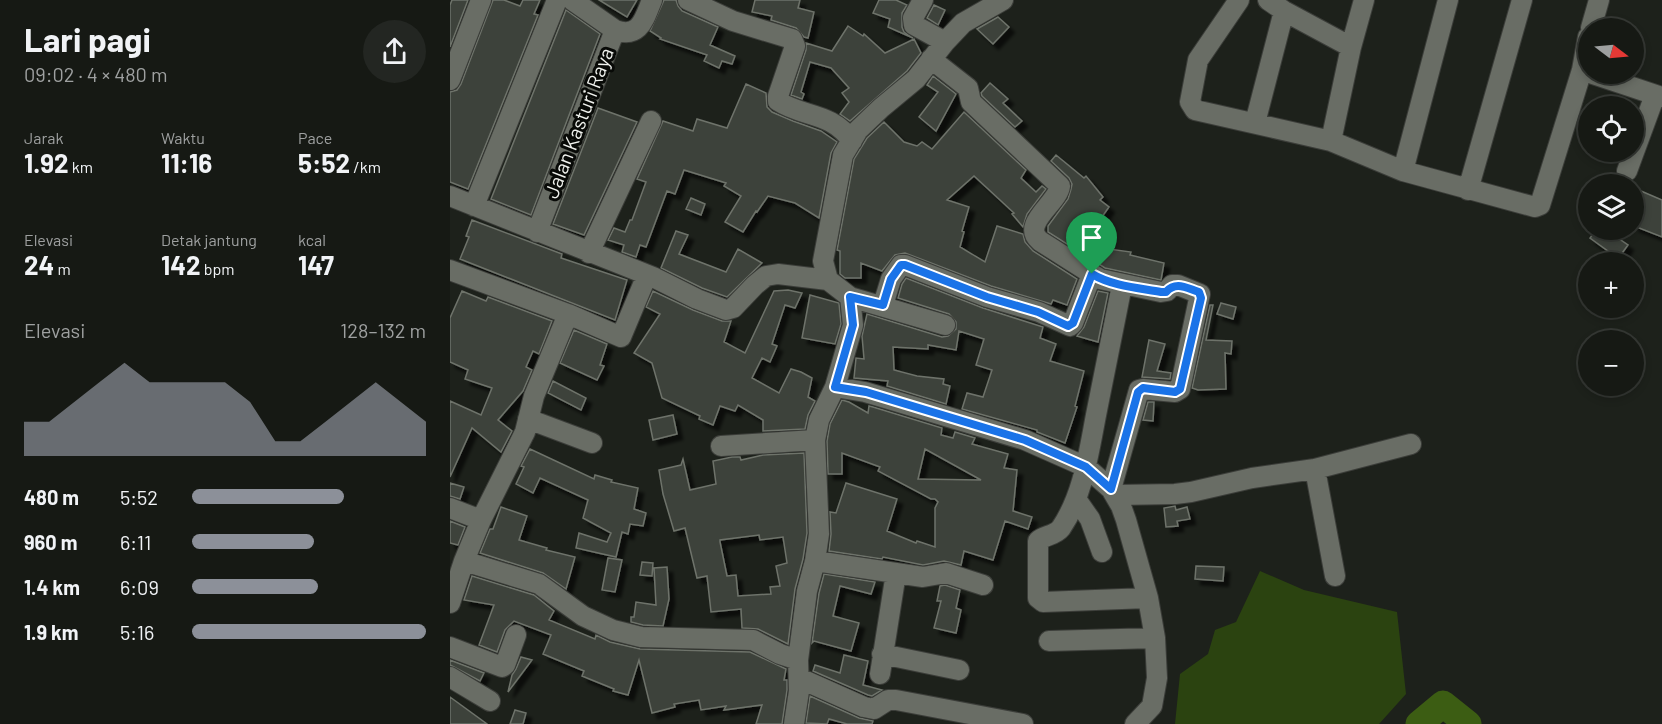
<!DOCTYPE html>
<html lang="id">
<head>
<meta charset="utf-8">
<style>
	body { margin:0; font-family:Barlow,sans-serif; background:#232622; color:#f1f3f6; height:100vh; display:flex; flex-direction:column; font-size:22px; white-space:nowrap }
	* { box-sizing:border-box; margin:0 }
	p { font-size:20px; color:#9ea0a0 }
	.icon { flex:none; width:33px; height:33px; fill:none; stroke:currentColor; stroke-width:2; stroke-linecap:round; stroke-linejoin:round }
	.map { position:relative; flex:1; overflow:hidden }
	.side { display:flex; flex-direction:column; background:#161914; width:450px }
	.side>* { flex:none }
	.needle { width:39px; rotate:106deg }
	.controls { position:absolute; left:1128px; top:18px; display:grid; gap:12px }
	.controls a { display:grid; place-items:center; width:66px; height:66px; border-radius:50%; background:#161914; box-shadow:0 3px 9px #0003,0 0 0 2px #353834; font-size:30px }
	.pin { position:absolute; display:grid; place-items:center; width:51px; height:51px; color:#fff; margin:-62px -26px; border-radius:50% 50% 50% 0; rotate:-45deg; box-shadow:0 0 6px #0007 }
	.pin .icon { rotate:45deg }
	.round { display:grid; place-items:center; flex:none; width:63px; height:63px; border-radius:32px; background:#232622 }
	.overview { display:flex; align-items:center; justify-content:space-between; height:102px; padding:0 24px }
	h1 { font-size:33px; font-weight:700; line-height:45px }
	.figures { display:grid; grid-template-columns:repeat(3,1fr); gap:9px; height:102px; padding:6px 24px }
	.figures div { display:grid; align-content:center }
	.figures b { font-size:26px; font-weight:700 }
	.figures small { font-size:16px; font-weight:400 }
	.figures p { font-size:16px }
	.chart { height:168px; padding:12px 24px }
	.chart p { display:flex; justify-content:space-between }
	.chart svg { width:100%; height:108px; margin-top:6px; fill:#8c9099; opacity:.7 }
	ul { padding:0 24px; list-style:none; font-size:20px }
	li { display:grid; grid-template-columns:96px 72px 1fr; align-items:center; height:45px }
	li i { height:15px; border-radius:8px; background:#8c9099 }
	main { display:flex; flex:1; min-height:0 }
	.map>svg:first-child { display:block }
</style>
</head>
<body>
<main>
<section class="side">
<div class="overview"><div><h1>Lari pagi</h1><p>09:02 · 4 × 480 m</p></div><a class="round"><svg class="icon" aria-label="share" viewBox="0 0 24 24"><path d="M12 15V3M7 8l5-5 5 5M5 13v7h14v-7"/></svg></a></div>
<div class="figures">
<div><p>Jarak</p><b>1.92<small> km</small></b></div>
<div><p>Waktu</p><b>11:16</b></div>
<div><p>Pace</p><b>5:52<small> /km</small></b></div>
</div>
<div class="figures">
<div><p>Elevasi</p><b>24<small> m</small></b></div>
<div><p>Detak jantung</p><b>142<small> bpm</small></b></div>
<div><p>kcal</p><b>147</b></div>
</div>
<div class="chart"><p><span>Elevasi</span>128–132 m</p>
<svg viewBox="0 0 160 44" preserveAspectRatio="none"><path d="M0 44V30L10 30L20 22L30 14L40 6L50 14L60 14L70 14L80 14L90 22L100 38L110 38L120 30L130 22L140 14L150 22L160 30V44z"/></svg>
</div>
<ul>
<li><b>480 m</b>5:52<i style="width:65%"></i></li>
<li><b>960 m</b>6:11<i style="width:52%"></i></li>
<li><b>1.4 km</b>6:09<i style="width:54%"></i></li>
<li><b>1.9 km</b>5:16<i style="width:100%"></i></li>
</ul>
</section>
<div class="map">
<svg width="1212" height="724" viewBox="0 0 1212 724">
	<defs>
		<filter id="shadow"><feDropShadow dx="5.5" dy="5.5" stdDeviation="1.5" flood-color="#0009"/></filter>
	</defs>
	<rect width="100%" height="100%" fill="#1d211b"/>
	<!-- green -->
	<path fill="#2b4310" d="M810,571L854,590L947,612L956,694L929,724H725L730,674L758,654L765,630L786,622Z"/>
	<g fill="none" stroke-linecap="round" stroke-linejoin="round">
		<!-- river -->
		<path stroke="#3c5d13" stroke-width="27" d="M969,724L993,704L1018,724"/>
	</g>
	<!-- building -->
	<path fill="#3e423b" stroke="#6e736b" stroke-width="1.5" fill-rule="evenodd" filter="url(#shadow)" d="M2,0H18L0,47V5Z
		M43,0H54L70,6L73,0H90L84,14L88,15L18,189L0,182V92L7,90L11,84Z
		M149,0H187L177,17Z
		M214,0H226L228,6L232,11L268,27L260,45L285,56L282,64L272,61L269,68L254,61L257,55L210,39L211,38L200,31Z
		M305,0H350L348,8L364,12L358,38L354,37L346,28L321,20L322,16L302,12Z
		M429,0H446L457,5L452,13V27L454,32L463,38L438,27L440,19L423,13Z
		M484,5L495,10L488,25L477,18Z
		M116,10L150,34L81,215L41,199Z
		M548,17L559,27L543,44L527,29Z
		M398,26L413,36L414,34L435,53L464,39L471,53L457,71L400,121L390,114L399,102L392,93L399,88L381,68L360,62L351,92L354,94L352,99L341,95L356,50V43L382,51Z
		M483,76L506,94L486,131L469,117L488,92L477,85Z
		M540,83L558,99L553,103L572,121L565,127L532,96L531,93Z
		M296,84L316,93L317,107L322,112L343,121L371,131L387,142L381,153L369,218L345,203L318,196L307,212L306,211L293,232L275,222L291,196L274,186L276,183L234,170L225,194L217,191L196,247L190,245L186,257L172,252L174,245L158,240L164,228L175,232L180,220H182L196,182L187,179L213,121L243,131L247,119L277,128Z
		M148,108L187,122L134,235L103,224Z
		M514,112L576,170L571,178L586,192L592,186L596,189L577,214L573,227L562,214L564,213L524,176L497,200L519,207L512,231L514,232L510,247L535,262L547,226L573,234L575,242L583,251L627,279L617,305L603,300L601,304L541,286L455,253L445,255L432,271L411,263V278H395L390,274V251L387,250L404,159L417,138L434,122L454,142L467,146L472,142L482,149Z
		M606,155L634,178L636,176L653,197L650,200L659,207L647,224L654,228L644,247L681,252L680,255L714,263L711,280L655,268L598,232V226L618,199L621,189L622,184L619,178L601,161Z
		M1184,188L1212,200V237L1184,226Z
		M241,198L255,204L251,215L236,209Z
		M22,220L112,254L111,258L177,280L165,320L10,259L19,237L16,236Z
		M1146,230H1156L1178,245L1170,256L1158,251L1140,238Z
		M226,231L238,235L229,254L276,272L288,249L312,263L277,297L252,288L211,268Z
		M456,278L533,308L593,327L590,338L606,344L600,361L634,371L625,406L627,407L615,443L587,432V430L512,409L517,393L533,397L542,370L526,365L534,339L509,331L506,350L478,345V349L443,347L444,370L467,376L494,379L493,384L500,386L496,404L437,386L438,381L404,378L406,358L414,359L412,336L417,314L492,337L498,336L506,329V322L499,314L448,298L452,284Z
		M338,290L352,293L345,308L335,305L322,344L327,346L320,362L312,358L302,378L329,393L341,369L351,372L362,378L358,397L365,401L358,415L355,429L313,431V420L288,405L285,411L270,406L263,425L249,419L250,416L212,398L202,363L184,353L210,314L196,307L203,291L243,310L272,321H281L274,342L295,353L324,291Z
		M12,291L36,301L38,297L102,321L89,354L83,351L76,367L82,370L73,391L48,420L62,431L51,452L22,428L0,477V401L31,415L42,388L15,379L18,370L0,362V318Z
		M648,291L658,293L648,342L627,336L634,327Z
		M360,295L389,303L391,324L385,344L352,338Z
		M771,303L786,307L783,319L767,314Z
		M760,305H763L756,340L782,341L781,354L775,353L776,389L748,390L742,388Z
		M124,330L157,344L150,365L154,366L147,380L110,363Z
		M699,340L715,344L707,371L721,373L720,379L692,377Z
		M103,381L136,398L131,410L98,393Z
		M392,400L399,402L418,413L419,406L423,407L492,428L491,435L503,438L505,432L525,438L522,444L558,454L554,468L567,470L563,511L582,517L578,529L555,521L543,560L514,551L511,565L494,561L473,565L433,557L432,559L379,551L381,534L380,512L386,513L396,483L447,499L437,531L466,543L467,541L485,547V508L488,502L485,499H481L428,471L430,467L392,453V474H378L377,441L380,424ZM475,449L531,480L468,479Z
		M698,402H704L703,421L693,420Z
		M223,415L227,434L203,440L199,420Z
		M80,449L144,479L145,475L162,480L161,482L188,488L184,509L196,513L193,526L180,524L178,534L172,532L166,557L126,548L129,533L157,542L161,533L133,518L138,500L90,478L83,493L66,484L74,467L71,466Z
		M354,453L357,533L353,559L345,589L338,644L308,629L292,628L291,609L261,612L257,576L247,578L235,528L224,531L213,494L209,470L231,465L233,459L240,490L266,484L263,461L282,457H290L291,460L313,455ZM309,535L310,540L333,537L337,563L326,566L330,586L320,587L321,594L288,596L286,575L277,576L270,542V540Z
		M0,483L14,487L10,499L0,496Z
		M725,506L726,510L737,507L740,519L727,521L728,526L716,527L714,508Z
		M51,507L77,516L69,540L97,548L96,550L125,557L116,589L93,573L30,553L40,529H43Z
		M0,521L15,527L8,545L0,543Z
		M158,558L172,560L165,592L152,590Z
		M192,562L203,563L202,576L190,575Z
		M746,566L774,567L773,581L745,579Z
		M217,567L219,599L213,626L193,625L181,622V617H184L186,602L206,605L204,568Z
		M374,574L425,582L421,594L390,586L383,616L409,623L401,651L364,641L362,643L369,593Z
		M22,576L84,595L104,611L99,620L145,639L146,635L160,642L190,649L300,652L336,669L334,680H337V690L332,724H306L312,705L274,710L276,706L251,710L249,700L224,704L225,707L202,713L189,660L178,695L163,691L164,689L132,676L134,671L93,654L101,635L64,621L55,630L47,652L29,645L44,605L14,600Z
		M495,585L510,590L506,608L511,610L506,633L484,628L491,601H487L490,586Z
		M394,655L418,661L413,685L432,690L422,696L418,695L363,671L365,665L390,673Z
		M71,657L82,660L58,692L62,675L66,669Z
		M0,660L34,673L30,681L0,665Z
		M360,696L409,718L423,721L422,724H397L379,719L377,724L356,723Z
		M0,697L37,724H0Z
		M65,710L76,713L73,724H60Z"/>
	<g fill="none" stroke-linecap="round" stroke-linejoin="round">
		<defs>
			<path id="minor" d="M238,0L283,21L342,39L345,46L328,96V101C354,118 380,111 402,141
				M473,0L463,18L464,25L495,42
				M789,0L748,60L740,102L745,110L881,141L953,171L1085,207L1090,205L1132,70
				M818,0L834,11L901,47
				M1141,28L1149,0
				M165,30C190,39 194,19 202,0
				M1138,37L1132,70L1138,72
				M481,59L518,88L521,102L610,186C608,203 570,224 590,241L650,279L711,292L717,291L722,285H728L750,294L730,389L725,392L693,389L689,390L661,489
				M1143,74L1212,97
				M0,80L31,0
				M805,123L834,11
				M881,141L901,47L914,0
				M953,171L998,0
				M1177,171L1205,95
				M1018,190L1072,0
				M0,196L203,277L247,299L276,310L283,308L305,285L316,276L328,274L378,280L400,297L403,325L385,387L369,420L365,440L369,534L365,561L357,591L348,660L349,691L344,724
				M24,206L107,0
				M87,232L165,30L122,0
				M139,253L201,121
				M0,270L118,314L171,337L197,275
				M378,280L373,261L393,155L408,130L431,108L466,79L495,42L513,23L553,0
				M672,285C664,327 655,368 647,410C639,450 634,494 611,528C605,536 594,535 588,541V598L593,602L698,598
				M400,297L495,325
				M433,305L441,279L451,265H455L537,297L589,312L620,326L623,323L642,274
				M385,387L415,392L575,440L636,467L661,489L671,506L676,520L698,598L705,638L707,678L702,706L685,724
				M78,419L142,443
				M271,446L365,440
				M865,469L885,576
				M666,495L725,494L741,492L802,478L865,469L961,444
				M626,499L640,519L652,552
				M0,508L31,520
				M14,561L89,584L133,616L163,630L191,637L303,640L330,654L348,660
				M365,561L446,573L430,674
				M446,573L473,577L496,573L533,585
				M0,603L14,561L31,520L75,432L84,396L118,314
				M599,641L705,638
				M0,647L52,667L55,665L66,635
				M432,654L509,670
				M0,677L40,701
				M349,678L414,707L424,709L438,700H446L573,724"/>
		</defs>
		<!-- minor casing -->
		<use href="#minor" stroke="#3b3d39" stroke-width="22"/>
		<!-- minor -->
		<use href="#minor" stroke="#696d65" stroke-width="20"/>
	</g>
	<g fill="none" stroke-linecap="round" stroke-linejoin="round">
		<defs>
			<path id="route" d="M451,265H455L537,297L588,312L618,326L623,323L642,274C662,286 689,288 711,292H716C726,281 736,288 749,292L751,298L730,389L725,392L693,388L688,392L661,489L636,467L575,440L416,392L385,387L403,325L400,297L433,305L441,279Z"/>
		</defs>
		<!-- route casing -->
		<use href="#route" stroke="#fff" stroke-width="12"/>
		<!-- route -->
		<use href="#route" stroke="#1a73e8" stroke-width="8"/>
	</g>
	<g text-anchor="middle" stroke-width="6" stroke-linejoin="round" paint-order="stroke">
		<!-- street labels -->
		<g font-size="20" fill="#f0f2ee" stroke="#080a07">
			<text transform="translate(129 123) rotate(-69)" y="7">Jalan Kasturi Raya</text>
		</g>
	</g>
</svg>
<div class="controls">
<a><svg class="needle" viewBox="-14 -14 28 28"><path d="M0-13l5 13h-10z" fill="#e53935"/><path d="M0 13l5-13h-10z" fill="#9ea0a0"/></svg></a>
<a><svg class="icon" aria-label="locate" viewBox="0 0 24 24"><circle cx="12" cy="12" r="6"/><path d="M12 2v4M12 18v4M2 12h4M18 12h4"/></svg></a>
<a><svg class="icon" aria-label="layers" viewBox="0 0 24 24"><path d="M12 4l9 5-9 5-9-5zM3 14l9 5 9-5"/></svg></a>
<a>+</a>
<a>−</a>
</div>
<div class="pin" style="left:642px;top:274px;background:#1e9e55"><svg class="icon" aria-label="arrive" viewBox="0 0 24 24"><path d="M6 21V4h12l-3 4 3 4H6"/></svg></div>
</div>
</main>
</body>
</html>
